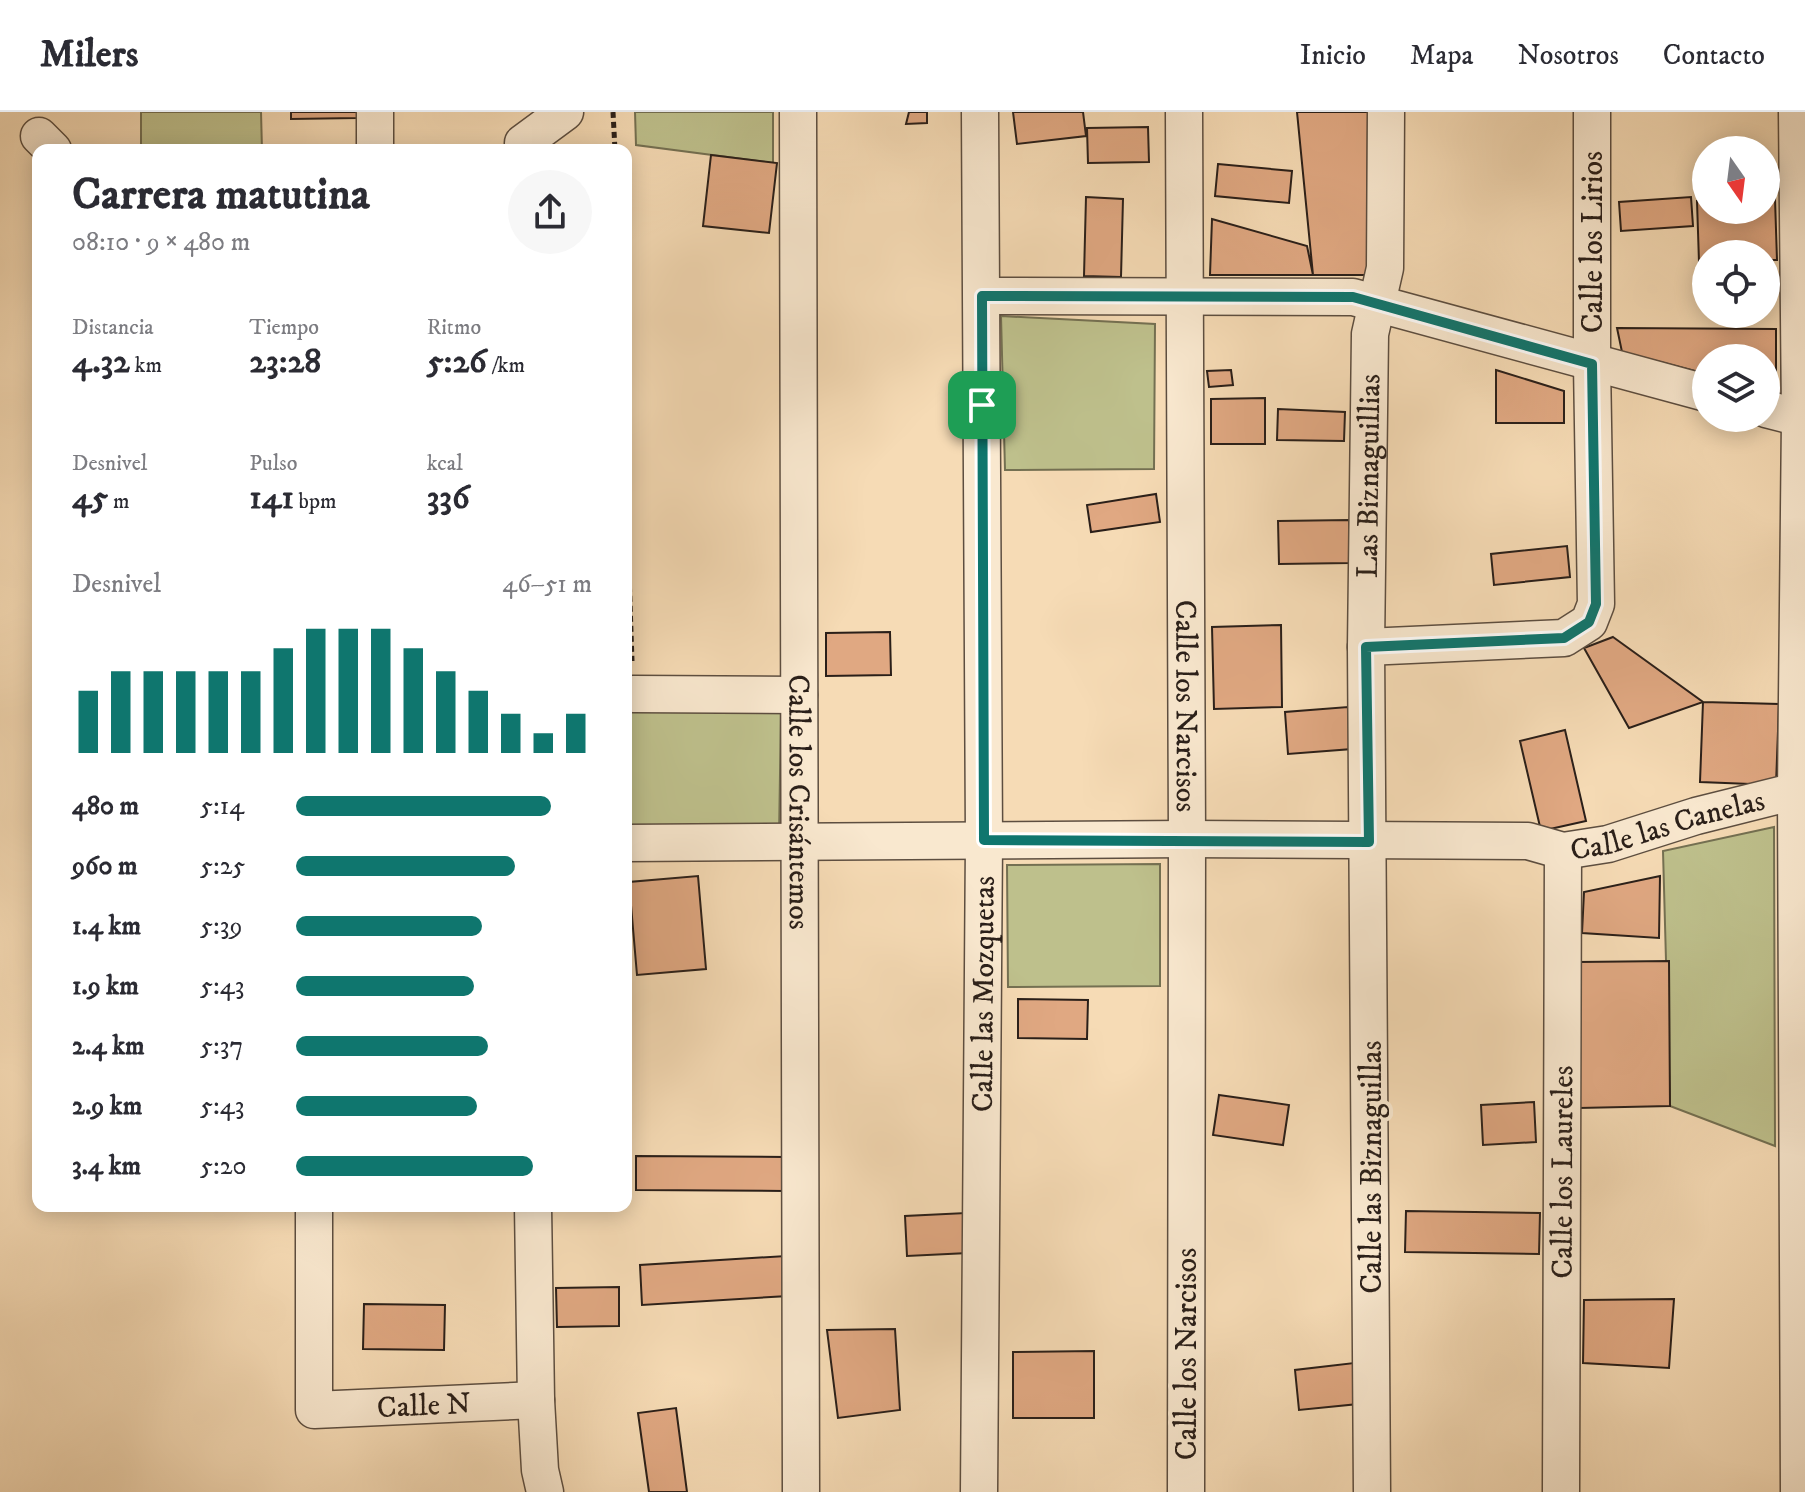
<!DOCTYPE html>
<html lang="es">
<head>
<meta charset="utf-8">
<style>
	body { margin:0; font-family:"IM FELL DW Pica",serif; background:#f7f7f7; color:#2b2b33; height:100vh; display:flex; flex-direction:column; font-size:30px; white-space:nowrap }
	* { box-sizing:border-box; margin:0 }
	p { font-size:26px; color:#7c7c81 }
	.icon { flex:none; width:44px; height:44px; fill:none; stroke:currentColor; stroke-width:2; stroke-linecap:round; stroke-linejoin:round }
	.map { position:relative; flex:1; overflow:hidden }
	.drawer { position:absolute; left:32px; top:32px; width:600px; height:1068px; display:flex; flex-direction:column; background:#fff; border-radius:16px; box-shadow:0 4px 20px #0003 }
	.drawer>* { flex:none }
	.needle { width:52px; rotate:166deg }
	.controls { position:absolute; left:1692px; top:24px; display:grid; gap:16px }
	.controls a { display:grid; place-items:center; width:88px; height:88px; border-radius:50%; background:#fff; box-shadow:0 4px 20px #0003; font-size:40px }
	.pin { position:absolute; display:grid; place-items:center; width:68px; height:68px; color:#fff; margin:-34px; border-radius:16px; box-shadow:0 4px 12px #0006 }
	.round { display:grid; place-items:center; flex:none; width:84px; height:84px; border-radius:42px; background:#f7f7f7 }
	.overview { display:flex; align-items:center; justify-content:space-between; height:136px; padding:0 40px }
	h1 { font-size:44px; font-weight:700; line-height:60px }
	.metrics { display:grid; grid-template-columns:repeat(3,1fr); gap:12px; height:136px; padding:8px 40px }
	.metrics div { display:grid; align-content:center }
	.metrics b { font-size:34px; font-weight:700 }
	.metrics small { font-size:22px; font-weight:400 }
	.metrics p { font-size:22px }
	.chart { height:224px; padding:16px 40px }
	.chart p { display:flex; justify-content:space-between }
	.chart svg { width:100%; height:144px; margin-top:8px; stroke:#0f766e; stroke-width:6 }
	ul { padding:0 40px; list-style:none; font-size:26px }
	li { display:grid; grid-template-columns:128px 96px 1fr; align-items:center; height:60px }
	li i { height:20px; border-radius:10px; background:#0f766e }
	header { display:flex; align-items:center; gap:48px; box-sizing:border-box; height:112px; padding:0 40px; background:#fff; border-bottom:2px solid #e1e1e2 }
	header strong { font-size:38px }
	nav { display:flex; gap:44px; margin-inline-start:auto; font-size:28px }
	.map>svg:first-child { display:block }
</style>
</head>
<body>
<header>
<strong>Milers</strong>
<nav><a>Inicio</a><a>Mapa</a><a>Nosotros</a><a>Contacto</a></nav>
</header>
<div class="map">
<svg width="1805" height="1380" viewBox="0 0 1805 1380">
	<rect width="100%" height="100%" fill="#f6dbb5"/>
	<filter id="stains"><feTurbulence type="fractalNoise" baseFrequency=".0025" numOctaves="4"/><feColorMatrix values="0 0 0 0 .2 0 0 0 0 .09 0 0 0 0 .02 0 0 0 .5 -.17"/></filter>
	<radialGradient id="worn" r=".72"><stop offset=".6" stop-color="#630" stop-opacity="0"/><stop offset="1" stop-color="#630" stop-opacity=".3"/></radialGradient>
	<!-- green -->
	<path fill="#bec08c" stroke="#747052" stroke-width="2" d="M141,0H261L262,38H141Z
		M635,0H773V51L636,33Z
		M1001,204L1155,212L1154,357L1005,358Z
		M626,597L781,599L779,725L626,723Z
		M1774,715L1775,1034L1670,994L1663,739Z
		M1160,752V874L1008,875L1007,753Z"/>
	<!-- building -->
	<path fill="#e0a882" stroke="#2a1f19" stroke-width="2" d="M291,0H357V6L291,7Z
		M909,0H927V11L906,12Z
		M1013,0H1083L1086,24L1017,32Z
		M1297,0H1368L1367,163H1313Z
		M1148,15L1149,50L1088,51L1087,16Z
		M711,43L777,51L769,121L703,114Z
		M1218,52L1292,59L1289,91L1215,84Z
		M1086,85L1123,87L1121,165L1084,164Z
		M1691,85L1693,114L1621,119L1619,90Z
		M1766,87H1775L1777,148H1766V142H1706V149L1699,150L1697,89H1706V98H1766Z
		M1212,107L1307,134L1313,163H1210Z
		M1617,216L1776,217V279L1766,277V246H1706V262L1622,240Z
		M1231,258L1233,273L1209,275L1207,259Z
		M1496,258L1564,279V311H1496Z
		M1265,286V332H1211V287Z
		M1278,297L1345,300L1344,329L1277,328Z
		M1156,382L1160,410L1091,420L1087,393Z
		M1349,408L1350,451L1279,452L1278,409Z
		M1567,434L1570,465L1494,473L1491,442Z
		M1281,513L1282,595L1214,597L1212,515Z
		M890,520L891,563L826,564V521Z
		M1613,525L1703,590L1629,616L1584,536Z
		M1703,590L1779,592L1776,673L1700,670Z
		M1348,595L1352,637L1288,642L1285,600Z
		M1565,618L1586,709L1541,719L1520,629Z
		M698,764L706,857L637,863L629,770Z
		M1660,764L1659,826L1582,821L1584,780Z
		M1669,849L1670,994L1579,996L1578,850Z
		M1018,887L1088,888L1087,927L1018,926Z
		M1219,983L1289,993L1283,1033L1213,1023Z
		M1534,990L1536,1030L1483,1033L1481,993Z
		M636,1044L785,1045V1079L636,1078Z
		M1406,1099L1540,1101L1539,1142L1405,1140Z
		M966,1101L968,1141L907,1144L905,1104Z
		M786,1144L788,1184L642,1193L640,1153Z
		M619,1175V1214L557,1215L556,1176Z
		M1674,1187L1669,1256L1583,1251L1584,1188Z
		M364,1192L445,1193L444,1238L363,1237Z
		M895,1217L900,1298L838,1306L827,1218Z
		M1094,1239V1306H1013V1240Z
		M1354,1251L1358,1292L1299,1298L1295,1258Z
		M676,1296L687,1380H649L638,1301Z"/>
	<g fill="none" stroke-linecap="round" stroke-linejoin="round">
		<defs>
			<g id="minor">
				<path d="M375,0V38"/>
				<path id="s1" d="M798,0L801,1380"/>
				<path id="s2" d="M1184,0L1187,727L1186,1380"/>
				<path d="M1797,0L1800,306L1796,679L1799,1380"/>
				<path d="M39,24L53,38"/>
				<path d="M523,38V31L565,0"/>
				<path d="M982,184L1353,185L1706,281"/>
				<path d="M1766,297L1805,307"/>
				<path d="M1366,535L1564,526L1589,510L1596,492L1592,252V0"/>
				<path d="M633,582L799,583"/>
				<path id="s3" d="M626,731L1187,727L1528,729L1563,739L1608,732L1696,704L1796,679"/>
				<path id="s4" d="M314,1094V1298L536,1288"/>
				<path d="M533,1094L536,1288L540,1358L545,1380"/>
				<path id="s5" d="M979,1380L984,728L980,0"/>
				<path id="s6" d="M1372,1380L1366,535L1370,222L1385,156L1386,0"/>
				<path id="s7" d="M1561,1380L1563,739"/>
			</g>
		</defs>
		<!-- minor casing -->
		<use href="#minor" stroke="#5d4e40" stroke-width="39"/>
		<!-- path -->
		<path stroke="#2a1f19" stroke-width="5" stroke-dasharray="6 4" stroke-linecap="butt" d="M613,0L615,38
			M626,374L632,549"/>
		<!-- minor -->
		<use href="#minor" stroke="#f9e8cf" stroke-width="36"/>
	</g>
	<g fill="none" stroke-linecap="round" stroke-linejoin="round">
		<defs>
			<path id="route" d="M982,184L1353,185L1592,252L1596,492L1589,510L1564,526L1366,535L1369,730L984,728Z"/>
		</defs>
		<!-- route casing -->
		<use href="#route" stroke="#fff" stroke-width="16"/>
		<!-- route -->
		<use href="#route" stroke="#0f766e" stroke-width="10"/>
	</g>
	<g text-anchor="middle" stroke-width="8" stroke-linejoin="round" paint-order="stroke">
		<!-- street labels -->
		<g font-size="30" fill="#2a1f19" stroke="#f9e8cf">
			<text transform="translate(1592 130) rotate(-90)" y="10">Calle los Lirios</text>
			<text dy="10" stroke="none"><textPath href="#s6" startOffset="1016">Las Biznaguillias</textPath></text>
			<text dy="10" stroke="none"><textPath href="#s2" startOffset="594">Calle los Narcisos</textPath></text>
			<text dy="10" stroke="none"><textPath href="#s1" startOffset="690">Calle los Crisántemos</textPath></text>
			<text dy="10" stroke="none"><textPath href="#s3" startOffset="1046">Calle las Canelas</textPath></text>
			<text dy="10" stroke="none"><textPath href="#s5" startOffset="498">Calle las Mozquetas</textPath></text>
			<text transform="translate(1371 1055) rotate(-90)" y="10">Calle las Biznaguillas</text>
			<text dy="10" stroke="none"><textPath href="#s7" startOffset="320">Calle los Laureles</textPath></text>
			<text transform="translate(1186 1242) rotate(-90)" y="10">Calle los Narcisos</text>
			<text dy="10" stroke="none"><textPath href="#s4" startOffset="314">Calle N</textPath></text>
		</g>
	</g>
	<rect width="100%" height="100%" filter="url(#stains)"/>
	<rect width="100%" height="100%" fill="url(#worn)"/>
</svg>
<div class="controls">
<a><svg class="needle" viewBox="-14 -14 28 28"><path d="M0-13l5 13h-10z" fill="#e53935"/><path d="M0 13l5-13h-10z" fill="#7c7c81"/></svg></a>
<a><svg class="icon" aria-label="locate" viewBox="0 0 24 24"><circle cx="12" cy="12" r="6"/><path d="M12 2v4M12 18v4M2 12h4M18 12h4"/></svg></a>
<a><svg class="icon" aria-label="layers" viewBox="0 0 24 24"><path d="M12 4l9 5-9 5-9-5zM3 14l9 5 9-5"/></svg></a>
</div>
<div class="pin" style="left:982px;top:293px;background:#1e9e55"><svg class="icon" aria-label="arrive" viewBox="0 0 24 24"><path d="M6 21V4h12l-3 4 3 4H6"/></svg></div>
<section class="drawer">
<div class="overview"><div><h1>Carrera matutina</h1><p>08:10 · 9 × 480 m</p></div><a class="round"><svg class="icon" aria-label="share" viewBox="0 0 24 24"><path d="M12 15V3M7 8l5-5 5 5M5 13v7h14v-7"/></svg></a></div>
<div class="metrics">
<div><p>Distancia</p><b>4.32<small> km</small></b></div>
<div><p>Tiempo</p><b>23:28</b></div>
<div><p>Ritmo</p><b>5:26<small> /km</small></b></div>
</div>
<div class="metrics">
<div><p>Desnivel</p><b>45<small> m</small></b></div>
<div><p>Pulso</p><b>141<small> bpm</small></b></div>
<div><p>kcal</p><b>336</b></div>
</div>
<div class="chart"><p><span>Desnivel</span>46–51 m</p>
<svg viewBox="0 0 160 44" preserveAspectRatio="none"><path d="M5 44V25M15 44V19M25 44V19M35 44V19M45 44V19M55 44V19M65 44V12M75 44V6M85 44V6M95 44V6M105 44V12M115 44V19M125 44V25M135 44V32M145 44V38M155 44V32"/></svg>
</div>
<ul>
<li><b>480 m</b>5:14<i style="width:86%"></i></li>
<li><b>960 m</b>5:25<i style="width:74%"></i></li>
<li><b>1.4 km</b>5:39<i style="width:63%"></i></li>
<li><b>1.9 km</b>5:43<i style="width:60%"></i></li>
<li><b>2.4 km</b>5:37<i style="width:65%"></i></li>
<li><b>2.9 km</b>5:43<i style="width:61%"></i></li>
<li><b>3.4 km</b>5:20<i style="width:80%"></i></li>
</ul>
</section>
</div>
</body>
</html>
